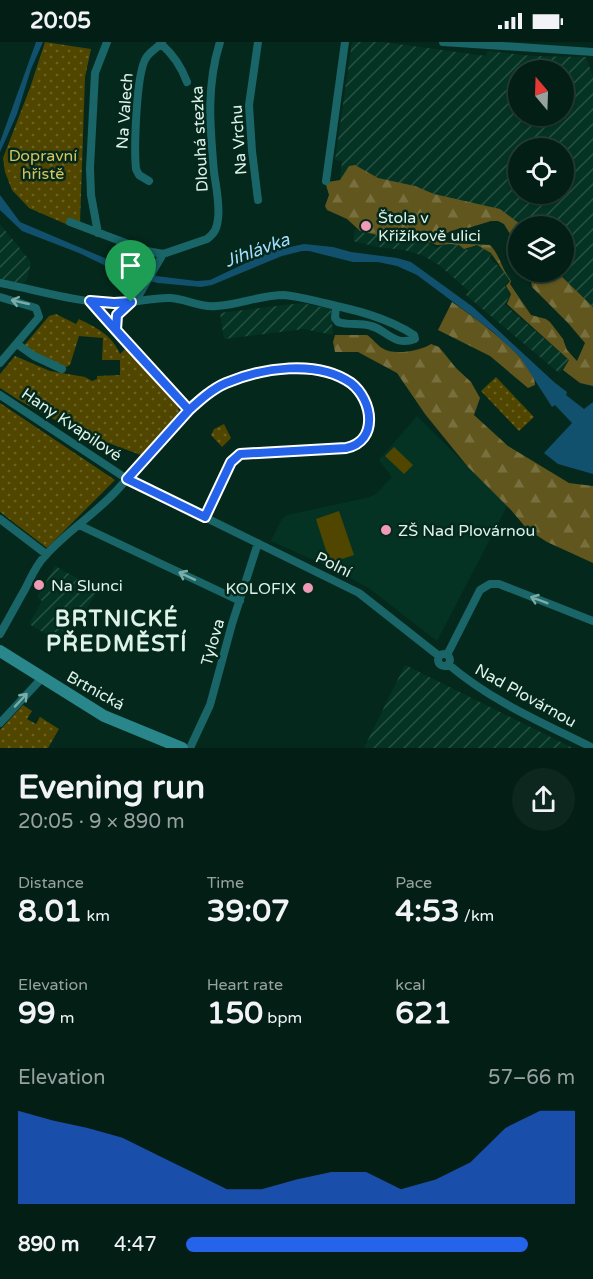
<!DOCTYPE html>
<html lang="en">
<head>
<meta charset="utf-8">
<style>
	body { margin:0; font-family:"Varela Round",sans-serif; background:#0d271e; color:#f1f3f6; height:100vh; display:flex; flex-direction:column; font-size:22px; white-space:nowrap }
	* { box-sizing:border-box; margin:0 }
	p { font-size:20px; color:#97a2a0 }
	.icon { flex:none; width:33px; height:33px; fill:none; stroke:currentColor; stroke-width:2; stroke-linecap:round; stroke-linejoin:round }
	.map { position:relative; height:706px; overflow:hidden }
	.sheet { display:flex; flex-direction:column; background:#031e15; flex:1 }
	.sheet>* { flex:none }
	.needle { width:39px; rotate:341deg }
	.buttons { position:absolute; left:508px; top:18px; display:grid; gap:12px }
	.buttons a { display:grid; place-items:center; width:66px; height:66px; border-radius:50%; background:#031e15; box-shadow:0 2px 4px #0004,0 0 0 2px #243c34; font-size:30px }
	.pin { position:absolute; display:grid; place-items:center; width:51px; height:51px; color:#fff; margin:-62px -26px; border-radius:50% 50% 50% 0; rotate:-45deg; box-shadow:0 0 6px #0007 }
	.pin .icon { rotate:45deg }
	.round { display:grid; place-items:center; flex:none; width:63px; height:63px; border-radius:32px; background:#0d271e }
	.overview { display:flex; align-items:center; justify-content:space-between; height:102px; padding:0 18px }
	h1 { font-size:33px; font-weight:800; line-height:45px }
	.metrics { display:grid; grid-template-columns:repeat(3,1fr); gap:9px; height:102px; padding:6px 18px }
	.metrics div { display:grid; align-content:center }
	.metrics b { font-size:30px; font-weight:800 }
	.metrics small { font-size:16px; font-weight:400 }
	.metrics p { font-size:16px }
	.chart { height:168px; padding:12px 18px }
	.chart p { display:flex; justify-content:space-between }
	.chart svg { width:100%; height:108px; margin-top:6px; fill:#2563eb; opacity:.7 }
	ul { padding:0 18px; list-style:none; font-size:20px }
	li { display:grid; grid-template-columns:96px 72px 1fr; align-items:center; height:45px }
	li i { height:15px; border-radius:8px; background:#2563eb }
	.status { display:flex; justify-content:space-between; align-items:center; height:42px; padding:0 30px; background:#031e15; direction:ltr }
	.status svg { height:16px; fill:currentColor }
	.map>svg:first-child { display:block }
</style>
</head>
<body>
<div class="status"><b>20:05</b><svg viewBox="0 0 49 12"><path d="M0 12V9h3v3zM5 12V6h3v6zM10 12V3h3v9zM15 12V0h3v12zM26 1h20v11H26zM47 4h2v5h-2z"/></svg></div>
<div class="map">
<svg width="593" height="706" viewBox="0 0 593 706">
	<defs>
		<pattern id="industrial-furrows" width="10" height="10" patternUnits="userSpaceOnUse" patternTransform="scale(1.5)"><rect width="10" height="10" fill="#043324"/><path d="M-1 1l2-2M0 10L10 0M9 11l2-2" fill="none" stroke="#285144"/></pattern>
		<pattern id="green-dots" width="8" height="8" patternUnits="userSpaceOnUse" patternTransform="scale(1.5)"><rect width="8" height="8" fill="#514600"/><path d="M2 2h.1M6 6h.1" fill="none" stroke="#6a6125" stroke-width="1.8" stroke-linecap="round"/></pattern>
		<pattern id="forest-firs" width="22" height="20" patternUnits="userSpaceOnUse" patternTransform="scale(1.5)"><rect width="22" height="20" fill="#61561d"/><path d="M5 1l3.5 6h-7zM16 11l3.5 6h-7z" fill="#776f3e"/></pattern>
	</defs>
	<rect width="100%" height="100%" fill="#04281c"/>
	<!-- built -->
	<path fill="#043324" d="M417,374L507,464L437,599L370,547L340,530L271,499L282,477L287,473L366,456L376,452L392,435L379,418Z"/>
	<!-- industrial -->
	<path fill="url(#industrial-furrows)" fill-rule="evenodd" d="M352,0H383L486,14L487,9L532,14L586,15L593,35V271L551,230H564V184H519V198L497,176L340,137L342,119L335,118ZM519,28H564V74H519ZM519,106H564V152H519Z
		M0,182L31,220L27,238L23,241L0,238Z
		M355,187L381,193L417,195L437,206L454,197L468,208L476,200L492,212L489,216L511,235L505,244L510,252L505,263L569,318L559,331L466,253L469,249L439,223L424,214L404,208L378,205L353,199Z
		M302,261L331,267L333,293L304,287L224,297L220,271Z
		M55,524L98,548L65,603L29,582L42,559L37,555Z
		M405,623L573,706H364Z"/>
	<!-- green -->
	<path fill="url(#green-dots)" d="M45,0L91,7L85,35L80,181L68,183L29,166L12,148L5,130L3,116L30,46Z
		M56,272L76,282L79,277C97,286 112,293 120,312L126,306L178,364L179,369L177,373L141,413C91,395 44,376 0,346V332L15,314L50,329L85,335L92,339L97,337V334L120,333V318H102L103,296L79,294L70,323L62,327L22,306L49,274Z
		M496,335L534,375L519,389L481,349Z
		M0,361L115,438L47,506L0,470Z
		M224,382L231,396L222,405L211,393L214,387Z
		M23,663L32,669L27,677L36,682L40,675L59,687L48,706H0V688Z"/>
	<!-- forest -->
	<path fill="url(#forest-firs)" d="M355,123L378,136L415,144L434,152L500,167L520,182L519,207L504,182L498,179H491L468,186H460L434,196V198L450,201L490,203C500,213 502,228 511,239L510,242L531,273L546,277L550,280L563,297L567,308L577,319L585,301L568,281L532,245L530,230H557L593,265V344L580,341L563,328L569,318L507,262L511,252L506,244L510,239L491,211L477,203L464,207L459,203L451,202L437,203L411,194L377,193L360,189L347,177L327,168L325,164L329,153L326,143L328,140L340,138L349,124Z
		M452,260C472,274 536,318 535,343L528,346L490,314L438,288Z
		M335,293H367C373,297 377,303 382,306C393,314 420,309 431,302L439,305L456,326L471,340L480,356L474,373L508,404L569,441L593,444V521L547,500L527,487L511,468L468,425L425,372L397,331L358,310H335L333,300Z"/>
	<!-- pitch -->
	<path fill="#514600" d="M394,405L413,423L404,432L385,414Z
		M339,469L354,513L330,521L316,477Z"/>
	<!-- water -->
	<path fill="#11516d" d="M36,0H43L31,27L17,72L0,110V100Z
		M0,153L20,180L107,217L156,234L197,239L210,238L271,209L304,202L333,205L351,210L397,216L411,220L473,265L554,340L567,350L566,353L584,367L593,360V432L558,422L544,411L572,381L555,363L552,365L520,315L492,289L417,233L397,224L378,220H353L309,209H302L282,214L212,243L201,245L158,241L127,234L79,211L22,189L0,168Z"/>
	<g fill="none" stroke-linecap="round" stroke-linejoin="round">
		<!-- street -->
		<path stroke="#196568" stroke-width="8" d="M258,0L249,63L252,109L258,158
			M443,0L593,10
			M161,2C174,13 181,24 187,40
			M149,139L139,133L136,127C134,107 136,32 146,16C150,9 158,6 162,0
			M326,139L345,0
			M70,180L147,209L163,212L207,197C215,191 217,186 218,177C220,162 216,145 214,130C210,85 206,44 220,0
			M98,191L91,153L90,126L95,31L107,0
			M0,241C37,248 75,260 112,261C132,262 151,255 171,256C186,257 201,266 216,264C239,263 260,253 284,253C297,254 311,258 324,261C355,268 386,275 414,293L415,297C394,305 387,288 371,284C360,280 349,284 338,280L335,276L336,264
			M0,255L36,266L39,275L0,321
			M90,259L116,288L118,273L139,253L163,212
			M116,288L189,368
			M17,302L34,314L62,327
			M0,353L127,437L359,551L439,614
			M0,477L46,512
			M79,483L240,559
			M0,592C8,578 16,563 24,549C31,536 35,524 45,514C67,489 97,471 119,446C148,414 185,359 225,341C242,334 264,330 282,328C306,325 328,326 348,339C372,355 381,399 346,406L240,412L231,420L205,475
			M438 618a6 6 0 1 1 12 0a6 6 0 1 1-12 0Z
			M447,613L480,548L490,542H499L593,579
			M448,622C491,659 543,681 593,706
			M0,681L42,636
			M190,706L210,663L232,582L258,501"/>
		<!-- secondary -->
		<path stroke="#29878b" stroke-width="12" d="M0,609L104,674L182,706"/>
	</g>
	<!-- one-way arrows -->
	<defs><path id="oneway-shaft" d="M-6 0H5M1.5-3L5.5 0L1.5 3" fill="none" stroke-width="1.6" stroke-linecap="round" stroke-linejoin="round" transform="scale(1.5)"/></defs>
	<g stroke="#7caca8">
		<use href="#oneway-shaft" transform="translate(20 260) rotate(-167)"/>
		<use href="#oneway-shaft" transform="translate(187 534) rotate(-155)"/>
		<use href="#oneway-shaft" transform="translate(539 558) rotate(-159)"/>
		<use href="#oneway-shaft" transform="translate(21 658) rotate(-47)"/>
	</g>
	<g fill="none" stroke-linecap="round" stroke-linejoin="round">
		<defs>
			<path id="route" d="M131,260L117,273L116,288L189,368L127,437L205,475L231,420L240,412L346,406C379,399 373,358 351,341C317,317 262,326 226,341C212,347 200,358 189,368C156,332 122,296 90,259L114,261L131,260"/>
		</defs>
		<!-- route casing -->
		<use href="#route" stroke="#fff" stroke-width="12"/>
		<!-- route -->
		<use href="#route" stroke="#2563eb" stroke-width="8"/>
	</g>
	<!-- markers -->
	<g fill="#f09ab7" stroke="#04281c" stroke-width="2">
		<circle cx="366" cy="184" r="6"/>
		<circle cx="386" cy="488" r="6"/>
		<circle cx="39" cy="543" r="6"/>
		<circle cx="308" cy="546" r="6"/>
	</g>
	<g text-anchor="middle" stroke-width="5" stroke-linejoin="round" paint-order="stroke">
		<!-- street labels -->
		<g font-size="16" fill="#dff2e9" stroke="#04281c">
			<text transform="translate(124 69) rotate(-86)" y="6">Na Valech</text>
			<text transform="translate(199 97) rotate(-93)" y="6">Dlouhá stezka</text>
			<text transform="translate(238 98) rotate(-94)" y="6">Na Vrchu</text>
			<text transform="translate(72 382) rotate(34)" y="6">Hany Kvapilové</text>
			<text transform="translate(334 522) rotate(26)" y="6">Polní</text>
			<text transform="translate(212 600) rotate(-74)" y="6">Tylova</text>
			<text transform="translate(96 648) rotate(29)" y="6">Brtnická</text>
			<text transform="translate(526 653) rotate(29)" y="6">Nad Plovárnou</text>
		</g>
		<!-- park labels -->
		<g font-size="16" fill="#d8c45c" stroke="#04281c">
			<text x="43" y="119">Dopravní<tspan x="43" dy="18">hřistě</tspan></text>
		</g>
		<!-- poi labels -->
		<g font-size="16" fill="#dff2e9" stroke="#04281c" text-anchor="start">
			<text x="378" y="181">Štola v<tspan x="378" dy="18">Křižíkově ulici</tspan></text>
			<text x="398" y="494">ZŠ Nad Plovárnou</text>
			<text x="51" y="549">Na Slunci</text>
			<text x="296" y="552" text-anchor="end">KOLOFIX</text>
		</g>
		<!-- water labels -->
		<g font-size="18" font-style="italic" fill="#a2ddfe" stroke="#04281c">
			<text transform="translate(257 208) rotate(-20)" y="6">Jihlávka</text>
		</g>
		<!-- district labels -->
		<g font-size="22" font-weight="bold" letter-spacing="1.5" fill="#dff2e9" stroke="#04281c">
			<text x="117" y="584">BRTNICKÉ<tspan x="117" dy="25">PŘEDMĚSTÍ</tspan></text>
		</g>
	</g>
</svg>
<div class="buttons">
<a><svg class="needle" viewBox="-14 -14 28 28"><path d="M0-13l5 13h-10z" fill="#e53935"/><path d="M0 13l5-13h-10z" fill="#97a2a0"/></svg></a>
<a><svg class="icon" aria-label="locate" viewBox="0 0 24 24"><circle cx="12" cy="12" r="6"/><path d="M12 2v4M12 18v4M2 12h4M18 12h4"/></svg></a>
<a><svg class="icon" aria-label="layers" viewBox="0 0 24 24"><path d="M12 4l9 5-9 5-9-5zM3 14l9 5 9-5"/></svg></a>
</div>
<div class="pin" style="left:131px;top:260px;background:#1e9e55"><svg class="icon" aria-label="arrive" viewBox="0 0 24 24"><path d="M6 21V4h12l-3 4 3 4H6"/></svg></div>
</div>
<section class="sheet">
<div class="overview"><div><h1>Evening run</h1><p>20:05 · 9 × 890 m</p></div><a class="round"><svg class="icon" aria-label="share" viewBox="0 0 24 24"><path d="M12 15V3M7 8l5-5 5 5M5 13v7h14v-7"/></svg></a></div>
<div class="metrics">
<div><p>Distance</p><b>8.01<small> km</small></b></div>
<div><p>Time</p><b>39:07</b></div>
<div><p>Pace</p><b>4:53<small> /km</small></b></div>
</div>
<div class="metrics">
<div><p>Elevation</p><b>99<small> m</small></b></div>
<div><p>Heart rate</p><b>150<small> bpm</small></b></div>
<div><p>kcal</p><b>621</b></div>
</div>
<div class="chart"><p><span>Elevation</span>57–66 m</p>
<svg viewBox="0 0 160 44" preserveAspectRatio="none"><path d="M0 44V6L10 10L20 13L30 17L40 24L50 31L60 38L70 38L80 34L90 31L100 31L110 38L120 34L130 27L140 13L150 6L160 6V44z"/></svg>
</div>
<ul>
<li><b>890 m</b>4:47<i style="width:88%"></i></li>
</ul>
</section>
</body>
</html>
